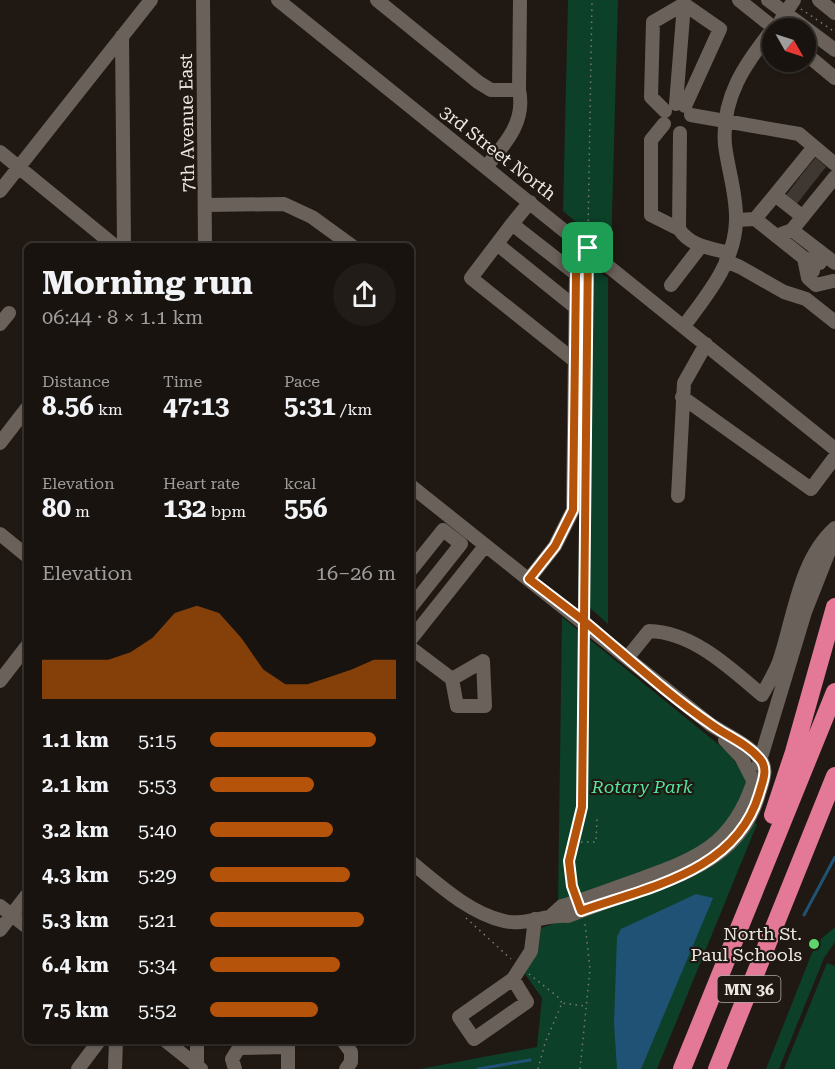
<!DOCTYPE html>
<html lang="en">
<head>
<meta charset="utf-8">
<style>
	body { margin:0; font-family:"Roboto Serif",serif; background:#211c17; color:#f1f3f6; height:100vh; display:flex; flex-direction:column; font-size:22px; white-space:nowrap }
	* { box-sizing:border-box; margin:0 }
	p { font-size:20px; color:#9f9e9e }
	.icon { flex:none; width:33px; height:33px; fill:none; stroke:currentColor; stroke-width:2; stroke-linecap:round; stroke-linejoin:round }
	.map { position:relative; flex:1; overflow:hidden }
	.sheet { position:absolute; left:24px; top:243px; width:390px; height:801px; display:flex; flex-direction:column; background:#18130e; border-radius:9px; box-shadow:0 2px 4px #0004,0 0 0 2px #36322e }
	.sheet>* { flex:none }
	.needle { width:39px; rotate:129deg }
	.buttons { position:absolute; left:762px; top:18px; display:grid; gap:12px }
	.buttons a { display:grid; place-items:center; width:54px; height:54px; border-radius:50%; background:#18130e; box-shadow:0 2px 4px #0004,0 0 0 2px #36322e; font-size:30px }
	.pin { position:absolute; display:grid; place-items:center; width:51px; height:51px; color:#fff; margin:-26px; border-radius:12px; box-shadow:0 3px 9px #0006 }
	.round { display:grid; place-items:center; flex:none; width:63px; height:63px; border-radius:32px; background:#211c17 }
	.summary { display:flex; align-items:center; justify-content:space-between; height:102px; padding:0 18px }
	h1 { font-size:33px; font-weight:700; line-height:45px }
	.metrics { display:grid; grid-template-columns:repeat(3,1fr); gap:9px; height:102px; padding:6px 18px }
	.metrics div { display:grid; align-content:center }
	.metrics b { font-size:26px; font-weight:700 }
	.metrics small { font-size:16px; font-weight:400 }
	.metrics p { font-size:16px }
	.chart { height:168px; padding:12px 18px }
	.chart p { display:flex; justify-content:space-between }
	.chart svg { width:100%; height:108px; margin-top:6px; fill:#b45309; opacity:.7 }
	ul { padding:0 18px; list-style:none; font-size:20px }
	li { display:grid; grid-template-columns:96px 72px 1fr; align-items:center; height:45px }
	li i { height:15px; border-radius:8px; background:#b45309 }
	.map>svg:first-child { display:block }
</style>
</head>
<body>
<div class="map">
<svg width="835" height="1069" viewBox="0 0 835 1069">
	<rect width="100%" height="100%" fill="#201913"/>
	<!-- green -->
	<path fill="#0c4028" d="M568,0H618L611,251L563,211Z
		M584,263L608,278V624L578,597Z
		M562,617L729,753L747,779L746,789L737,812L702,849L558,904Z
		M752,821L757,824L657,1069H420L537,1047L542,998L525,974L538,951L541,928L617,902Z
		M835,927V942L824,958L779,1069H766L812,953L821,939Z
		M827,963L835,966V1069H784Z"/>
	<!-- water -->
	<path fill="#1f5274" d="M696,894L713,898L641,1069H617L614,1024L617,937L621,929Z"/>
	<g fill="none" stroke-linecap="round" stroke-linejoin="round">
		<!-- stream -->
		<path stroke="#1f5274" stroke-width="3" d="M804,915L835,857
			M478,1069L530,1060"/>
		<!-- minor-tunnel -->
		<path stroke="#3f3832" stroke-width="14" stroke-dasharray="14 7" stroke-linecap="butt" d="M811,163L824,174
			M804,172L817,183
			M797,181L810,191
			M790,190L803,200"/>
		<!-- path -->
		<path stroke="#7e7873" stroke-width="1.5" stroke-dasharray="1.5 4.5" stroke-linecap="butt" d="M801,9L835,32
			M588,233L592,0
			M584,608L585,511
			M575,842H596L597,817
			M574,891L569,861L582,807L584,640
			M466,918L511,959
			M529,974L558,997L562,1003
			M538,1069L545,1043L562,1003L585,1006
			M580,1069L590,969L585,924"/>
		<!-- minor -->
		<path stroke="#6a615a" stroke-width="14" d="M203,0L205,246
			M278,0L835,449
			M377,0L478,82L491,90H519C526,122 505,144 486,167
			M739,0L774,28
			M768,0L835,50
			M819,0L835,13
			M781,20L794,0
			M122,36L124,246
			M806,54L835,78
			M519,90L520,0
			M676,104L684,4L720,29L685,106
			M665,111L651,97L653,22L684,4
			M691,115L799,134L835,164
			M664,124L651,140V215L679,229
			M680,133L679,229C690,246 710,248 729,253
			M0,152L115,246
			M0,191L151,0
			M530,202L512,224L576,274
			M206,205L284,204L312,217L352,246
			M803,217L775,195L814,147
			M755,219L775,195
			M736,220L755,219L804,258L813,271
			M512,224L471,278L575,361
			M792,230L835,263
			M776,236L792,230L835,177
			M497,244L575,307
			M726,261L740,267L784,292L806,299L835,322
			M820,263L804,258L808,278L816,285L833,281
			M671,285L701,246
			M0,324L9,313
			M684,326C707,295 735,262 736,221C737,195 728,170 725,145C721,98 745,64 772,30
			M682,397L811,489L835,457
			M0,443L27,408
			M411,486L711,725C727,735 749,745 760,759C769,769 762,783 759,794C743,851 697,870 645,888C620,897 594,906 568,916C547,914 524,926 504,921C469,913 438,884 411,862
			M678,496L684,383L706,344
			M0,534L27,556
			M411,570L443,530L461,544L411,607
			M529,579L555,546L573,510L576,274L585,246
			M411,639L485,546
			M411,648L452,679L457,706H485L483,661L452,679
			M628,657L649,631C693,632 730,668 762,695C768,684 775,673 779,662C794,618 799,560 835,528
			M0,681L27,646
			M725,740L741,757L754,782
			M759,764L805,612L835,536
			M0,906L27,927
			M552,915L562,906C589,898 614,888 640,879C698,858 732,845 753,783
			M0,930L27,895
			M513,979L527,1002L474,1039L459,1017L513,979L531,951L535,919
			M166,1041L201,1069
			M343,1041L351,1052V1062L346,1069
			M78,1069L99,1041
			M115,1069L116,1041
			M197,1069V1041
			M235,1069L232,1059L239,1048L288,1047
			M288,1069V1041"/>
		<!-- highway -->
		<path stroke="#e37897" stroke-width="18" d="M773,815L794,752L835,607
			M682,1069L835,692
			M717,1069L835,776"/>
	</g>
	<g fill="none" stroke-linecap="round" stroke-linejoin="round">
		<defs>
			<path id="route" d="M588,248L584,621C626,656 667,694 712,725C727,736 748,744 760,759C769,769 762,783 759,794C736,872 648,887 581,911L572,886L569,861L582,807L584,621L529,579L555,546L573,510L576,274L585,246L588,248"/>
		</defs>
		<!-- route casing -->
		<use href="#route" stroke="#fff" stroke-width="12"/>
		<!-- route -->
		<use href="#route" stroke="#b45309" stroke-width="8"/>
	</g>
	<!-- markers -->
	<circle fill="#5ed56c" stroke="#201913" stroke-width="2" cx="814" cy="944" r="6"/>
	<g text-anchor="middle" stroke-width="4.5" stroke-linejoin="round" paint-order="stroke">
		<!-- shield labels -->
		<rect fill="#201913" stroke="#afa9a5" stroke-width="1.5" x="717.5" y="976" width="63" height="26" rx="4.5"/>
		<g font-size="16" font-weight="bold" fill="#ece7e3">
			<text x="749" y="995">MN 36</text>
		</g>
		<!-- street labels -->
		<g font-size="18" fill="#ece7e3" stroke="#201913">
			<text transform="translate(187 123) rotate(-91)" y="6">7th Avenue East</text>
			<text transform="translate(498 153) rotate(38)" y="6">3rd Street North</text>
		</g>
		<!-- park labels -->
		<g font-size="18" font-style="italic" fill="#55e49d" stroke="#201913">
			<text x="642" y="793">Rotary Park</text>
		</g>
		<!-- poi labels -->
		<g font-size="18" fill="#ece7e3" stroke="#201913" text-anchor="end">
			<text x="802" y="940">North St.<tspan x="802" dy="21">Paul Schools</tspan></text>
		</g>
	</g>
</svg>
<div class="buttons">
<a><svg class="needle" viewBox="-14 -14 28 28"><path d="M0-13l5 13h-10z" fill="#e53935"/><path d="M0 13l5-13h-10z" fill="#9f9e9e"/></svg></a>
</div>
<div class="pin" style="left:588px;top:248px;background:#1e9e55"><svg class="icon" aria-label="arrive" viewBox="0 0 24 24"><path d="M6 21V4h12l-3 4 3 4H6"/></svg></div>
<section class="sheet">
<div class="summary"><div><h1>Morning run</h1><p>06:44 · 8 × 1.1 km</p></div><a class="round"><svg class="icon" aria-label="share" viewBox="0 0 24 24"><path d="M12 15V3M7 8l5-5 5 5M5 13v7h14v-7"/></svg></a></div>
<div class="metrics">
<div><p>Distance</p><b>8.56<small> km</small></b></div>
<div><p>Time</p><b>47:13</b></div>
<div><p>Pace</p><b>5:31<small> /km</small></b></div>
</div>
<div class="metrics">
<div><p>Elevation</p><b>80<small> m</small></b></div>
<div><p>Heart rate</p><b>132<small> bpm</small></b></div>
<div><p>kcal</p><b>556</b></div>
</div>
<div class="chart"><p><span>Elevation</span>16–26 m</p>
<svg viewBox="0 0 160 44" preserveAspectRatio="none"><path d="M0 44V28L10 28L20 28L30 28L40 25L50 19L60 9L70 6L80 9L90 19L100 32L110 38L120 38L130 35L140 32L150 28L160 28V44z"/></svg>
</div>
<ul>
<li><b>1.1 km</b>5:15<i style="width:89%"></i></li>
<li><b>2.1 km</b>5:53<i style="width:56%"></i></li>
<li><b>3.2 km</b>5:40<i style="width:66%"></i></li>
<li><b>4.3 km</b>5:29<i style="width:75%"></i></li>
<li><b>5.3 km</b>5:21<i style="width:83%"></i></li>
<li><b>6.4 km</b>5:34<i style="width:70%"></i></li>
<li><b>7.5 km</b>5:52<i style="width:58%"></i></li>
</ul>
</section>
</div>
</body>
</html>
